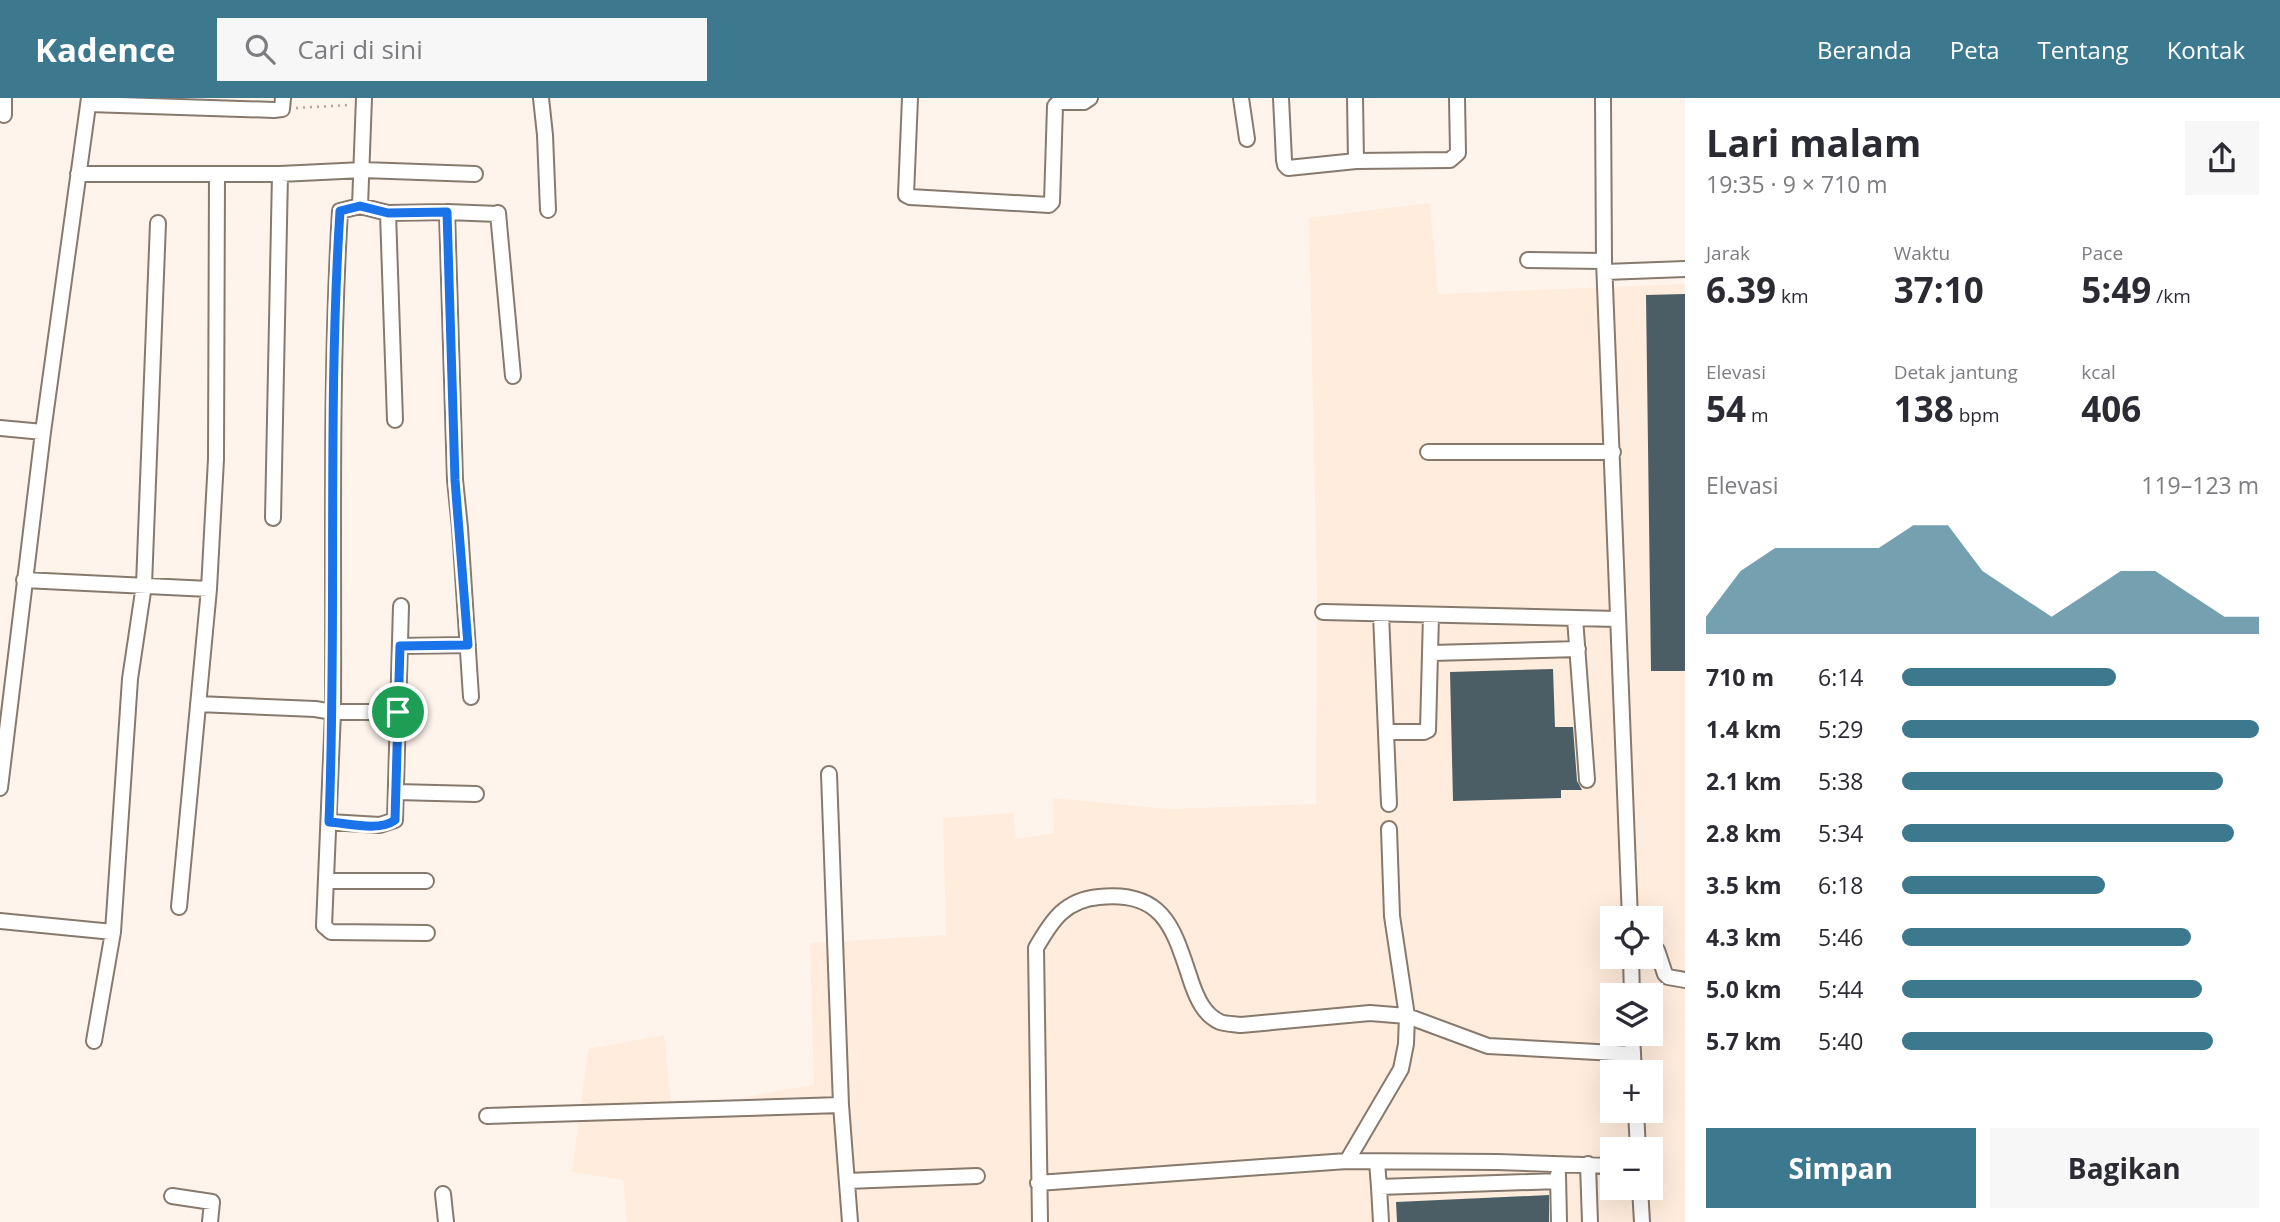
<!DOCTYPE html>
<html lang="id">
<head>
<meta charset="utf-8">
<style>
	body { margin:0; font-family:"Open Sans",sans-serif; background:#f7f7f7; color:#2b2b33; height:100vh; display:flex; flex-direction:column; font-size:26px; white-space:nowrap }
	* { box-sizing:border-box; margin:0 }
	p { font-size:23px; color:#7c7c81 }
	.icon { flex:none; width:38px; height:38px; fill:none; stroke:currentColor; stroke-width:2; stroke-linecap:round; stroke-linejoin:round }
	.map { position:relative; flex:1; overflow:hidden }
	.sheet { display:flex; flex-direction:column; background:#fff; width:595px }
	.sheet>* { flex:none }
	.buttons { position:absolute; left:1600px; top:808px; display:grid; gap:14px }
	.buttons a { display:grid; place-items:center; width:63px; height:63px; border-radius:0px; background:#fff; box-shadow:0 7px 28px #0002; font-size:35px }
	.pin { position:absolute; display:grid; place-items:center; width:60px; height:60px; color:#fff; margin:-30px; border:4px solid #fff; border-radius:50%; box-shadow:0 2px 7px #0007 }
	.round { display:grid; place-items:center; flex:none; width:74px; height:74px; border-radius:0px; background:#f7f7f7 }
	.head { display:flex; align-items:center; justify-content:space-between; height:119px; padding:0 21px }
	h1 { font-size:38px; font-weight:700; line-height:52px }
	.metrics { display:grid; grid-template-columns:repeat(3,1fr); gap:10px; height:119px; padding:7px 21px }
	.metrics div { display:grid; align-content:center }
	.metrics b { font-size:35px; font-weight:700 }
	.metrics small { font-size:19px; font-weight:400 }
	.metrics p { font-size:19px }
	.chart { height:196px; padding:14px 21px }
	.chart p { display:flex; justify-content:space-between }
	.chart svg { width:100%; height:126px; margin-top:7px; fill:#3c798f; opacity:.7 }
	.button { display:flex; gap:14px; margin-top:auto; padding:14px 21px }
	.button a { flex:1; height:80px; border-radius:0px; background:#3c798f; color:#fff; font-size:28px; font-weight:700; line-height:80px; text-align:center }
	.button a+a { background:#f7f7f7; color:#2b2b33 }
	ul { padding:0 21px; list-style:none; font-size:23px }
	li { display:grid; grid-template-columns:112px 84px 1fr; align-items:center; height:52px }
	li i { height:18px; border-radius:9px; background:#3c798f }
	header { display:flex; align-items:center; gap:42px; box-sizing:border-box; height:98px; padding:0 35px; background:#3c798f; color:#fff }
	header strong { font-size:33px }
	nav { display:flex; gap:38px; margin-inline-start:auto; font-size:24px }
	.search { width:490px; height:63px; background:#f7f7f7; display:flex; align-items:center; gap:18px; box-sizing:border-box; padding:0 24px; border-radius:0px; color:#7c7c81; font-size:26px }
	main { display:flex; flex:1; min-height:0 }
	.map>svg:first-child { display:block }
</style>
</head>
<body>
<header>
<strong>Kadence</strong>
<div class="search"><svg class="icon" aria-label="search" viewBox="0 0 24 24"><circle cx="10" cy="10" r="6"/><path d="M15 15l6 6"/></svg>Cari di sini</div>
<nav><a>Beranda</a><a>Peta</a><a>Tentang</a><a>Kontak</a></nav>
</header>
<main>
<div class="map">
<svg width="1685" height="1124" viewBox="0 0 1685 1124">
	<rect width="100%" height="100%" fill="#fff4ec"/>
	<!-- built -->
	<path fill="#ffecdc" fill-rule="evenodd" d="M1430,105L1438,196L1685,186V1124H627L623,1082L572,1074L588,951L664,937L672,1015L775,993L814,987L810,845L946,837L943,720L1013,715L1016,741L1054,735L1053,700L1169,711L1316,706L1317,492L1309,120ZM1612,821H1650V859H1612ZM1612,898H1650V936H1612ZM1612,975H1650V1013H1612ZM1612,1052H1650V1090H1612Z"/>
	<!-- building -->
	<path fill="#4b5e66" d="M1685,196V573H1651L1646,197Z
		M1553,571L1555,629H1573L1577,683L1582,692H1561V700L1453,703L1450,574Z
		M1549,1097V1124H1397L1396,1104Z"/>
	<g fill="none" stroke-linecap="round" stroke-linejoin="round">
		<defs>
			<path id="minor" d="M364,0L360,108L340,113C330,280 334,447 333,614H398
				M541,0L545,37L548,112
				M910,0L906,97L910,99L1049,107L1052,104L1055,8L1059,4H1084L1090,0
				M1241,0L1247,41
				M1281,0L1284,62L1285,67L1288,70L1356,63L1450,62L1458,55L1457,0
				M1355,0L1356,63
				M1603,0L1604,163L1630,821
				M89,6L274,12L282,11L283,0
				M4,17V0
				M78,76H280L363,72L475,76
				M360,108L388,115L395,322
				M447,114L455,382L460,430L471,599
				M388,115L447,114L498,116
				M498,115L513,278
				M1528,162L1604,163
				M1605,174L1685,171
				M0,330L43,334
				M1428,354H1613
				M273,420L280,76
				M24,482L209,491L179,809
				M209,491L216,361L217,76
				M1323,514L1617,521
				M1381,516L1389,706
				M1575,520L1587,682
				M400,548L468,547
				M1431,555L1578,551
				M198,606L315,611L333,614L324,828L331,834L427,835
				M1386,634H1424L1428,632L1431,517
				M829,676L841,1007L850,1124
				M0,690L43,334L89,0
				M396,694L476,696
				M329,724L380,727L395,722L401,508
				M1389,731L1392,818L1407,918L1406,946L1401,971L1347,1063L1497,1064L1612,1068
				M326,783H426
				M0,823L113,834L130,581L144,487L158,125
				M1650,848L1657,852L1665,876L1668,879L1685,882
				M1631,859L1632,898
				M1632,936L1634,975
				M94,943L113,834
				M1636,1013L1638,1052
				M487,1018L841,1007
				M1377,1064L1379,1089L1558,1083
				M1588,1066L1590,1124
				M1558,1076L1559,1124
				M847,1083L977,1078
				M1038,1085L1347,1063
				M1379,1089L1381,1124
				M1640,1090L1642,1124
				M443,1096L446,1124
				M172,1098L212,1104L210,1124
				M1040,1124L1036,850C1052,822 1065,802 1099,799C1166,792 1174,833 1192,886C1197,900 1204,917 1220,924C1225,926 1234,926 1241,927L1370,915L1407,918L1488,948L1633,956"/>
		</defs>
		<!-- minor casing -->
		<use href="#minor" stroke="#88796d" stroke-width="18"/>
		<!-- path -->
		<path stroke="#aea59e" stroke-width="2.5" stroke-dasharray="2 5" stroke-linecap="butt" d="M296,10L349,7"/>
		<!-- minor -->
		<use href="#minor" stroke="#fff" stroke-width="14"/>
	</g>
	<g fill="none" stroke-linecap="round" stroke-linejoin="round">
		<defs>
			<path id="route" d="M360,108L388,115L447,114L455,382L468,547L400,548L395,722C379,734 347,725 329,724C337,520 327,316 340,113Z"/>
		</defs>
		<!-- route casing -->
		<use href="#route" stroke="#fff" stroke-width="14"/>
		<!-- route -->
		<use href="#route" stroke="#1a73e8" stroke-width="9"/>
	</g>
</svg>
<div class="buttons">
<a><svg class="icon" aria-label="locate" viewBox="0 0 24 24"><circle cx="12" cy="12" r="6"/><path d="M12 2v4M12 18v4M2 12h4M18 12h4"/></svg></a>
<a><svg class="icon" aria-label="layers" viewBox="0 0 24 24"><path d="M12 4l9 5-9 5-9-5zM3 14l9 5 9-5"/></svg></a>
<a>+</a>
<a>−</a>
</div>
<div class="pin" style="left:398px;top:614px;background:#1e9e55"><svg class="icon" aria-label="arrive" viewBox="0 0 24 24"><path d="M6 21V4h12l-3 4 3 4H6"/></svg></div>
</div>
<section class="sheet">
<div class="head"><div><h1>Lari malam</h1><p>19:35 · 9 × 710 m</p></div><a class="round"><svg class="icon" aria-label="share" viewBox="0 0 24 24"><path d="M12 15V3M7 8l5-5 5 5M5 13v7h14v-7"/></svg></a></div>
<div class="metrics">
<div><p>Jarak</p><b>6.39<small> km</small></b></div>
<div><p>Waktu</p><b>37:10</b></div>
<div><p>Pace</p><b>5:49<small> /km</small></b></div>
</div>
<div class="metrics">
<div><p>Elevasi</p><b>54<small> m</small></b></div>
<div><p>Detak jantung</p><b>138<small> bpm</small></b></div>
<div><p>kcal</p><b>406</b></div>
</div>
<div class="chart"><p><span>Elevasi</span>119–123 m</p>
<svg viewBox="0 0 160 44" preserveAspectRatio="none"><path d="M0 44V38L10 22L20 14L30 14L40 14L50 14L60 6L70 6L80 22L90 30L100 38L110 30L120 22L130 22L140 30L150 38L160 38V44z"/></svg>
</div>
<ul>
<li><b>710 m</b>6:14<i style="width:60%"></i></li>
<li><b>1.4 km</b>5:29<i style="width:100%"></i></li>
<li><b>2.1 km</b>5:38<i style="width:90%"></i></li>
<li><b>2.8 km</b>5:34<i style="width:93%"></i></li>
<li><b>3.5 km</b>6:18<i style="width:57%"></i></li>
<li><b>4.3 km</b>5:46<i style="width:81%"></i></li>
<li><b>5.0 km</b>5:44<i style="width:84%"></i></li>
<li><b>5.7 km</b>5:40<i style="width:87%"></i></li>
</ul>
<div class="button"><a>Simpan</a><a>Bagikan</a></div>
</section>
</main>
</body>
</html>
